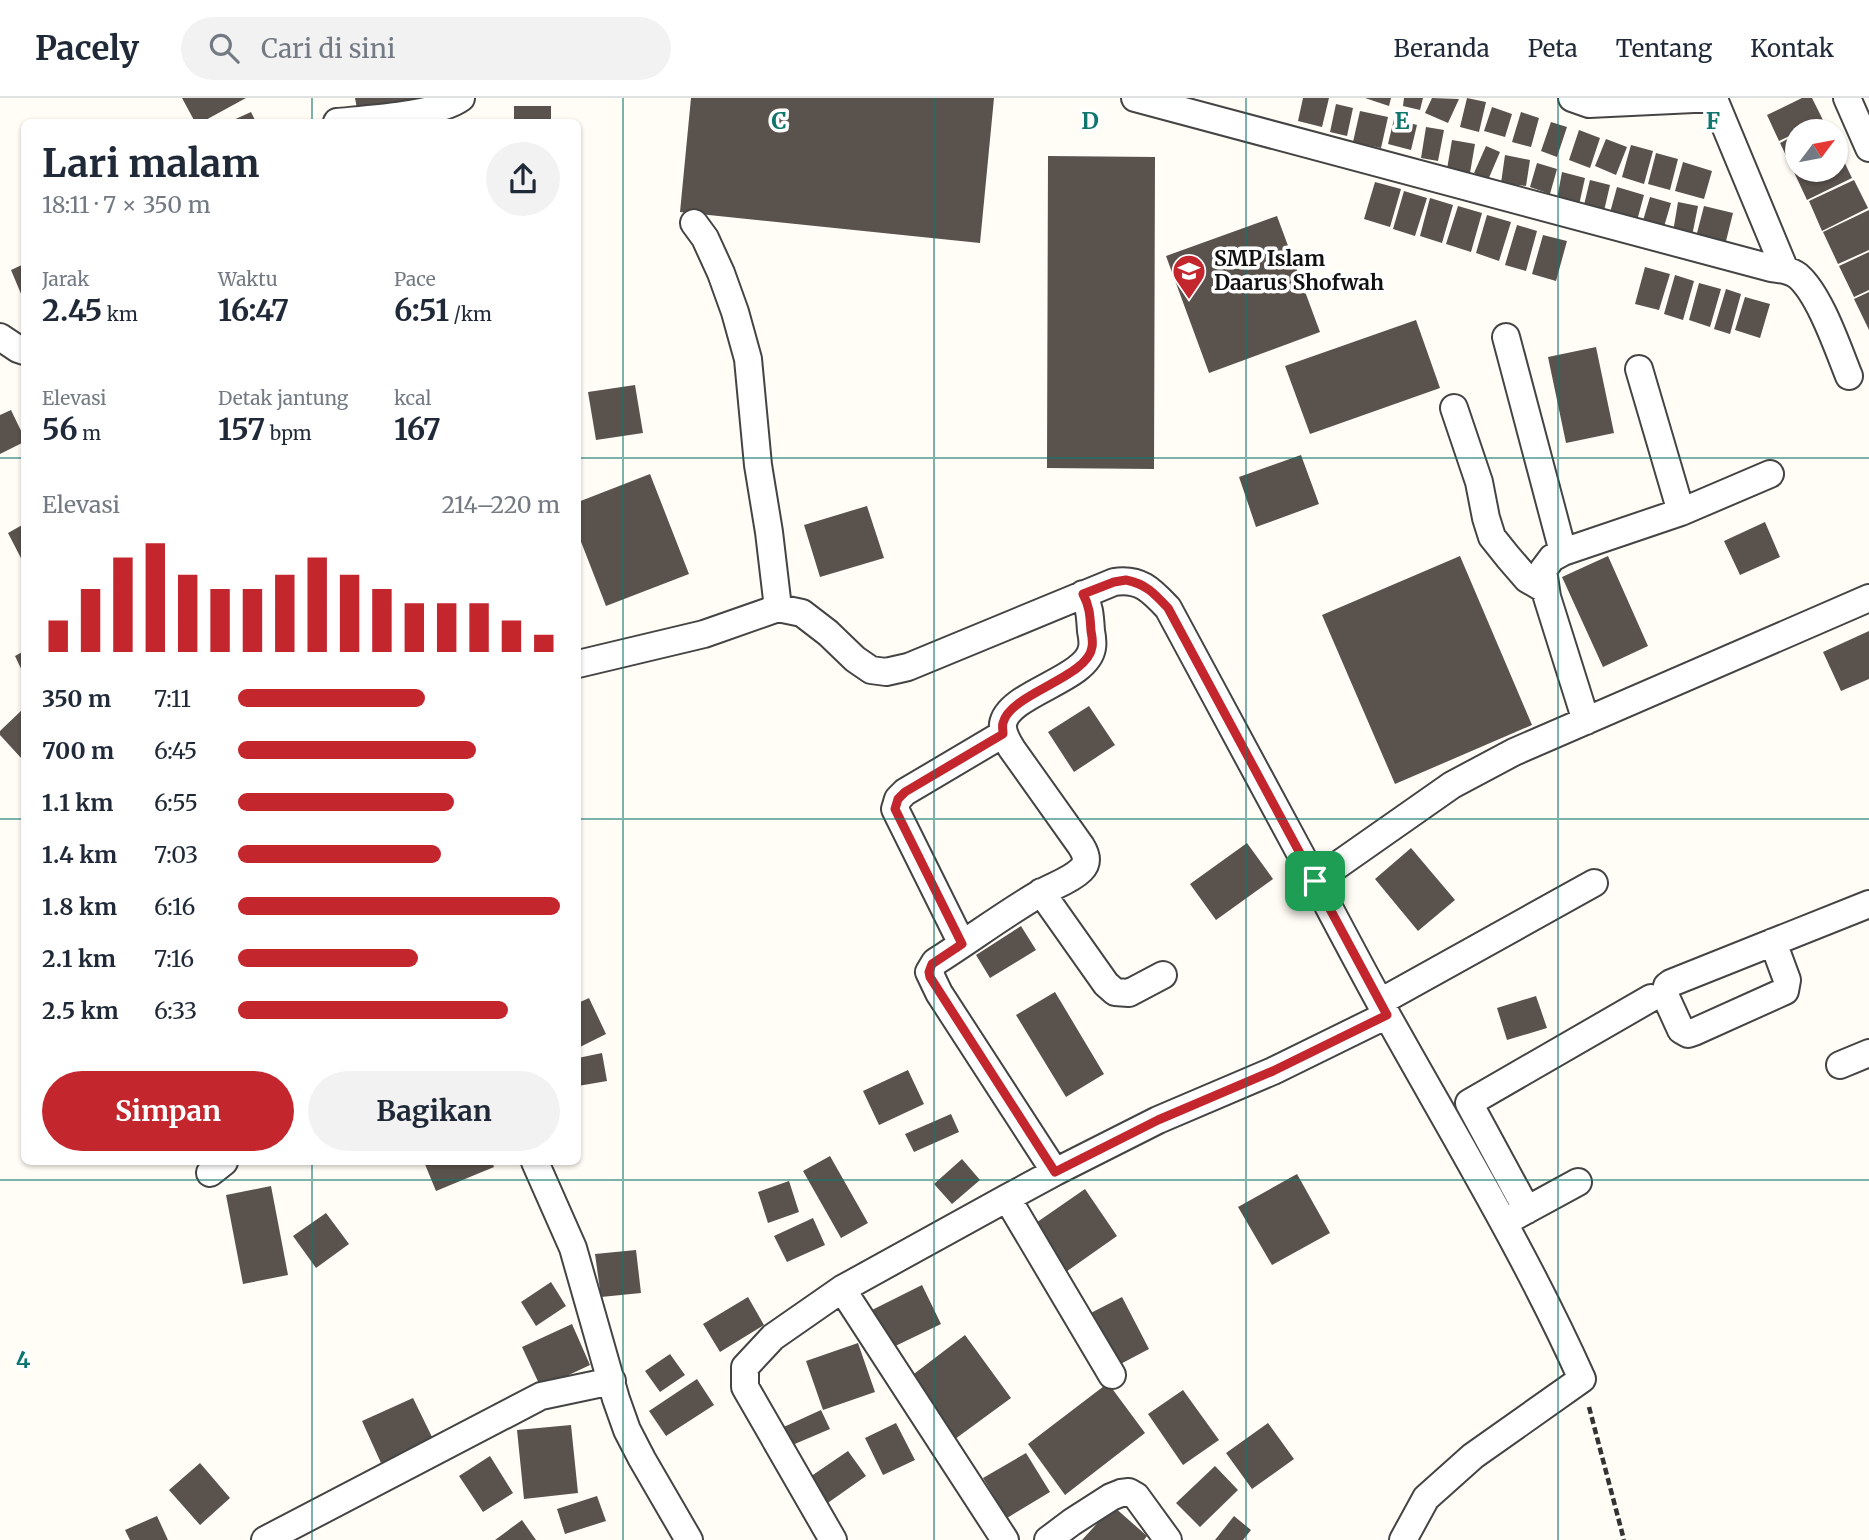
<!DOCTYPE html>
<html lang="id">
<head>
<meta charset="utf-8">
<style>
	body { margin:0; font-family:Merriweather,serif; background:#f2f2f3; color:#1f2937; height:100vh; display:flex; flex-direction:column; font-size:26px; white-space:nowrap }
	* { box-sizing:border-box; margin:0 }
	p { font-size:23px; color:#747a83 }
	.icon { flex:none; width:38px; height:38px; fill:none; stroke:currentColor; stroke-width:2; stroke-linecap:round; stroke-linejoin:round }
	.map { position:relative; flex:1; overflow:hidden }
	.panel { position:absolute; left:21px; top:21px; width:560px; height:1046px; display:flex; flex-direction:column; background:#fff; border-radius:10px; box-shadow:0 2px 5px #0004 }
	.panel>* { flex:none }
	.needle { width:46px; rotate:58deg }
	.tools { position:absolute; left:1785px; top:21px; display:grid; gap:14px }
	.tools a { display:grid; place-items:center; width:63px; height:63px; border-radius:50%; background:#fff; box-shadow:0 2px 5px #0004; font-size:35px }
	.pin { position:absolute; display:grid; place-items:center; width:60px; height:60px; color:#fff; margin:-30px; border-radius:14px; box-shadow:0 4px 10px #0006 }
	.round { display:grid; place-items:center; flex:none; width:74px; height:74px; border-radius:37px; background:#f2f2f3 }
	.head { display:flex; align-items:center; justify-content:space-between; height:119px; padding:0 21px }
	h1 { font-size:38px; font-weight:700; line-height:52px }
	.metrics { display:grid; grid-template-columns:repeat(3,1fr); gap:10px; height:119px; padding:7px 21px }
	.metrics div { display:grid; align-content:center }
	.metrics b { font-size:30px; font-weight:700 }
	.metrics small { font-size:19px; font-weight:400 }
	.metrics p { font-size:19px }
	.chart { height:196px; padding:14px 21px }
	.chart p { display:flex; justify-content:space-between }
	.chart svg { width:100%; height:126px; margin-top:7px; stroke:#c4262e; stroke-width:6 }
	.primary-button { display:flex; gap:14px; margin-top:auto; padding:14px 21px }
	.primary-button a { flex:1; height:80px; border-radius:42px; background:#c4262e; color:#fff; font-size:28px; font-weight:700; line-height:80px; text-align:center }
	.primary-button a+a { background:#f2f2f3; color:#1f2937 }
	ul { padding:0 21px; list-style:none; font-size:23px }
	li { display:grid; grid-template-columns:112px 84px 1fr; align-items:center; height:52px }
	li i { height:18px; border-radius:9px; background:#c4262e }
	header { display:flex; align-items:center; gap:42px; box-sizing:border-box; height:98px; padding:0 35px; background:#fff; border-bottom:2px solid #e0e1e3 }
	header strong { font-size:33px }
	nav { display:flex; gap:38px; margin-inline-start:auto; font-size:24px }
	.search { width:490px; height:63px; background:#f2f2f3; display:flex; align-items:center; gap:18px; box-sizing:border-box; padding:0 24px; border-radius:38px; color:#747a83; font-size:26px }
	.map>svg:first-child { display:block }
</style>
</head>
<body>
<header>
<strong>Pacely</strong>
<div class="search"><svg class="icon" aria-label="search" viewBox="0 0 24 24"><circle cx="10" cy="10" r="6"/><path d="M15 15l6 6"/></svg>Cari di sini</div>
<nav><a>Beranda</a><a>Peta</a><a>Tentang</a><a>Kontak</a></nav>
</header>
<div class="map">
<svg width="1869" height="1442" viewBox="0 0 1869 1442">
	<rect width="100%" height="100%" fill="#fffdf5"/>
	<!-- building -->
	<path fill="#5a524d" d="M182,0H246L202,24H195Z
		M355,0H431L358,16Z
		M691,0H994L980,145L680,114Z
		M1303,0H1329L1322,29L1298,23Z
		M1365,0H1391L1389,8Z
		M1404,0H1423L1420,12L1403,8Z
		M1432,0L1459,1L1448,25L1425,15Z
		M1467,0L1486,4L1479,34L1460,29Z
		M1802,0H1812L1823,22L1779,43L1767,17Z
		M1336,6L1353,10L1347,38L1330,34Z
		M514,8H551V24H514Z
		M1492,9L1512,16L1505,39L1484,33Z
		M1360,13L1388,19L1381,50L1353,44Z
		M251,14L256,24H229Z
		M1521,14L1539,20L1531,49L1512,44Z
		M1394,21L1417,27L1411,52L1388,46Z
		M1825,23L1830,33H1804Z
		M1551,24L1567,29L1557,59L1541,53Z
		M1426,29L1444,32L1438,63L1421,60Z
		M1579,32L1600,40L1590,70L1569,62Z
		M1797,36V68L1792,70L1780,45Z
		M1606,41L1627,49L1616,77L1595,68Z
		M1452,42L1475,46L1470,75L1447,71Z
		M1631,47L1653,53L1644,86L1622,79Z
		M1486,48L1500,54L1488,82L1474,75Z
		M1838,51L1852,80L1807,102L1793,72L1797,70V72H1836V52Z
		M1656,55L1678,61L1670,92L1648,86Z
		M1505,57L1530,62L1526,88L1501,85Z
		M1048,58L1155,59L1154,371L1047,370Z
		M1683,64L1712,73L1704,101L1675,93Z
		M1537,65L1557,71L1550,96L1530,89Z
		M1562,74L1585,80L1579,107L1557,101Z
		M1590,82L1610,87L1604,113L1584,107Z
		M1854,82L1868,110L1822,133L1809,103Z
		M1375,84L1401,91L1390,129L1364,121Z
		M1617,89L1644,97L1635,130L1608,122Z
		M1404,93L1427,100L1415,138L1393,131Z
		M1650,99L1671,105L1663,132L1642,126Z
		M1430,100L1453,107L1442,145L1420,138Z
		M1678,104L1698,108L1692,138L1673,134Z
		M1458,108L1482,115L1471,154L1446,146Z
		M1704,108L1733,115L1724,151L1695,143Z
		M1869,112V152L1838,166L1823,134Z
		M1487,117L1511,124L1499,163L1476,155Z
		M1277,118L1320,234L1209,275L1166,158Z
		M1517,127L1537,133L1526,173L1505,167Z
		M1543,137L1567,143L1556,183L1532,176Z
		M1869,154V192L1854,199L1839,168Z
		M24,166V203L11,172Z
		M1645,169L1670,176L1659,212L1635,206Z
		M1675,177L1694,183L1683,222L1664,216Z
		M1699,185L1721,191L1710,229L1689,222Z
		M1726,191L1741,196L1730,236L1714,231Z
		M1869,194V232L1854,201Z
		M1745,199L1770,206L1760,240L1735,232Z
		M1416,222L1440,290L1310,336L1285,268Z
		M1596,249L1614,335L1566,345L1548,259Z
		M635,287L643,335L596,342L588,294Z
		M11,312L24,339V344L0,356V317Z
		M1301,357L1319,406L1256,429L1239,379Z
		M650,376L689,476L606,508L578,436V404Z
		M867,408L884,460L820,479L804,427Z
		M1765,424L1780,459L1740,477L1724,443Z
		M24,426V466L8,435Z
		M1460,458L1532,627L1395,686L1322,517Z
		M1608,458L1648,548L1603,569L1562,479Z
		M1869,533V581L1841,593L1823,554Z
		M24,553V577L15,558Z
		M1089,608L1115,647L1074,674L1048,634Z
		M24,610V658L22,661L0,637V633Z
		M1247,745L1273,781L1216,822L1190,786Z
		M1411,750L1455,802L1418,833L1375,781Z
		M1021,828L1036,852L990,880L976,857Z
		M1055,894L1104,976L1066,999L1016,917Z
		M1536,898L1547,930L1507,942L1497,910Z
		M589,900L606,936L578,950V905Z
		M602,955L607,983L578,988V960Z
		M908,972L924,1006L879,1027L863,993Z
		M951,1016L959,1034L914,1054L905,1036Z
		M830,1058L868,1125L841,1140L803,1073Z
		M962,1061L980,1082L952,1106L934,1086Z
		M424,1064H492L494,1069L436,1093Z
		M1297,1076L1330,1135L1272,1167L1238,1109Z
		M789,1083L799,1114L768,1125L758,1094Z
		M271,1088L288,1177L243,1186L226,1097Z
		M1085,1091L1117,1138L1063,1176L1030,1129Z
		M326,1115L349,1146L316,1170L293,1138Z
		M813,1120L825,1147L787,1164L774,1138Z
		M636,1152L641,1195L601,1199L595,1156Z
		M551,1184L566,1208L536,1228L521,1204Z
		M922,1187L941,1226L885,1253L866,1215Z
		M748,1199L764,1227L720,1254L703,1226Z
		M1122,1199L1149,1251L1111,1271L1083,1219Z
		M572,1226L590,1267L541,1290L522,1249Z
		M965,1237L1011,1300L951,1344L906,1282Z
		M858,1245L875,1294L823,1312L806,1263Z
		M670,1256L685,1277L660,1294L645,1273Z
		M697,1281L714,1307L666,1338L649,1313Z
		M1108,1285L1145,1335L1065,1397L1028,1346Z
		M1183,1292L1219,1342L1183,1367L1148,1316Z
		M413,1300L433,1341L381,1365L362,1323Z
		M821,1312L830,1331L783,1351L775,1333Z
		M896,1325L915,1362L883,1377L865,1340Z
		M1268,1325L1294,1361L1252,1391L1226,1355Z
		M571,1327L578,1395L524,1401L517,1332Z
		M848,1353L866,1378L822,1409L804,1383Z
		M1026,1355L1050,1394L1007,1420L983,1380Z
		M490,1358L513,1395L483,1414L459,1378Z
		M200,1365L230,1400L200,1427L169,1392Z
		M1215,1368L1238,1392L1200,1429L1176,1405Z
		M597,1398L606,1423L565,1436L557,1411Z
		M1113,1408L1147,1438L1144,1442H1082Z
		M157,1418L168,1442H130L125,1432Z
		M1234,1418L1251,1432L1243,1442H1215Z
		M522,1422L536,1442H495Z"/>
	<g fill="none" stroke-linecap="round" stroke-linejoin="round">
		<defs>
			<path id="minor" d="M1135,0L1771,170C1781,171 1790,172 1798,178C1820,197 1838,251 1849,278
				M1572,0L1589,6L1715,0
				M1847,0L1869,50
				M1714,1L1785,172
				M337,24C368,21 438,17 461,0
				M694,125L705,140L721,175L735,214L748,261L758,367L769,434L778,510
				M0,239L18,251L24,253
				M1506,239L1563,454
				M1639,271L1681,414
				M1454,310L1479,384L1486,420L1492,439L1508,459L1527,481L1546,492
				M578,566L704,536L778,510L802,515L828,535L855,561L871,572L886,574L908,569L1114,484C1140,480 1151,492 1168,510L1315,783
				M1586,623L1547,499L1543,472L1552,460L1563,454L1681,414L1770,376
				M1041,794L1106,886L1115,894L1129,895L1163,877
				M1773,844L1787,882L1785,893L1694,934L1688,936L1681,932L1665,897L1667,888L1671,885L1869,806
				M962,846L895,711L898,701L905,694L1003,636
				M1380,904L1594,785
				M1840,967L1869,955
				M535,1064L573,1150L616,1301L627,1332L642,1361L689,1442
				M1055,1074L939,895L929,874L935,864C970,842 1003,817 1039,796C1052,788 1070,783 1081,772C1089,764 1086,756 1081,748L1012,651C1007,643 1002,635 1003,626C1008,595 1087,582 1092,550C1093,545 1092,538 1091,533C1090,519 1090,509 1083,496
				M210,1075L224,1064
				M1007,1100L1112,1277
				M1527,1112L1469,1005L1651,900
				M1512,1120L1578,1084
				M842,1191L1005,1442
				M265,1442L541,1298L612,1283
				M833,1442L745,1289V1269L773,1239L842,1191L1007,1100L1055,1074L1158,1022L1273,973L1387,917
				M1048,1442L1072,1424L1111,1399L1121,1395L1129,1394L1136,1398L1168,1442
				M1403,1442L1426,1400L1473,1358L1582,1281C1526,1156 1455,1039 1388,919C1363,874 1339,828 1315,783L1452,687L1514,654L1869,500"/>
		</defs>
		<!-- minor casing -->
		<use href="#minor" stroke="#444" stroke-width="30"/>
		<!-- path -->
		<path stroke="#333" stroke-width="4.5" stroke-dasharray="7 3.5" stroke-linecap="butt" d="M1589,1309L1624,1442"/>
		<!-- minor -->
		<use href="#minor" stroke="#fff" stroke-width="26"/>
	</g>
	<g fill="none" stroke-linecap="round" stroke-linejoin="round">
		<defs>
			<path id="route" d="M1126,482C1146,486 1154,495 1168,510L1387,917L1273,973L1158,1022L1055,1074L930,879L929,874L932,866L962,846L895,711L898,701L905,694L1003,636C1003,632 1002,628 1003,625C1010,595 1088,580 1092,549C1093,544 1092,538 1091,533C1090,519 1090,509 1083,496L1114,484Z"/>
		</defs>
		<!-- route casing -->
		<use href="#route" stroke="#fff" stroke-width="14"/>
		<!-- route -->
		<use href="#route" stroke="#c4262e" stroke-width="9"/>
	</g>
	<!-- grid -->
	<path fill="none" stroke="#0f766e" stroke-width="2" stroke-opacity="0.55" d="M312,0V24M623,0V1442M934,0V1442M1246,0V1442M1558,0V1442M0,360H24M578,360H1869M0,721H24M578,721H1869M312,1064V1442M0,1082H1869"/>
	<!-- icons -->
	<defs>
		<symbol id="school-pin" viewBox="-11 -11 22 30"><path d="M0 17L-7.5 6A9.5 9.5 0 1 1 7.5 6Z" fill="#c4262e" stroke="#fff"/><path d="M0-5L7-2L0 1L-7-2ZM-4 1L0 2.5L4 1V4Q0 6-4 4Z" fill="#fff"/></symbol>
	</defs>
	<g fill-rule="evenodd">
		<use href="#school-pin" x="1170" y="154" width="38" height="52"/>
	</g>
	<g text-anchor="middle" stroke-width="7" stroke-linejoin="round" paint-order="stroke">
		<!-- poi labels -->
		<g font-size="21" font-weight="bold" fill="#111" stroke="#fff" text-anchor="start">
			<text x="1214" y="168">SMP Islam<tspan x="1214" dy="24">Daarus Shofwah</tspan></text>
		</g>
	</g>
	<g font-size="23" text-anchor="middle" font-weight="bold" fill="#0f766e" stroke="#fff" stroke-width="7" stroke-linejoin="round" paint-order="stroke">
		<text x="779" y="31">C</text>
		<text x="1090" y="31">D</text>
		<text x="1402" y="31">E</text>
		<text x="1713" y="31">F</text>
		<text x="23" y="1270">4</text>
	</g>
</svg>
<div class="tools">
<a><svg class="needle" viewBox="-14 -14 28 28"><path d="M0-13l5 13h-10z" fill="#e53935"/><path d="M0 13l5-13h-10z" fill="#747a83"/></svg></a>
</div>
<div class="pin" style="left:1315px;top:783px;background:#1e9e55"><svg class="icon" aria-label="arrive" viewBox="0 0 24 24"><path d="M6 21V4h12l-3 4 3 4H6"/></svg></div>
<section class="panel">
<div class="head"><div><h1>Lari malam</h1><p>18:11 · 7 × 350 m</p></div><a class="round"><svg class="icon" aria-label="share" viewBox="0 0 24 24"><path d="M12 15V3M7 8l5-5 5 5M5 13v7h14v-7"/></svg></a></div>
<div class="metrics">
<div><p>Jarak</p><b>2.45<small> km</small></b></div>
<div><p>Waktu</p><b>16:47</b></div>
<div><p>Pace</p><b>6:51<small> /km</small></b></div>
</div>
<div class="metrics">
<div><p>Elevasi</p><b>56<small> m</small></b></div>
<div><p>Detak jantung</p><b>157<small> bpm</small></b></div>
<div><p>kcal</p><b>167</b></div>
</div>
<div class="chart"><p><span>Elevasi</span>214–220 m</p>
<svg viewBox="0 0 160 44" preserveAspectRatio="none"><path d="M5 44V33M15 44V22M25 44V11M35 44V6M45 44V17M55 44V22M65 44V22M75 44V17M85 44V11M95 44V17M105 44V22M115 44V27M125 44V27M135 44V27M145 44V33M155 44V38"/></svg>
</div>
<ul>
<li><b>350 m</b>7:11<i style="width:58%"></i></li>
<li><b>700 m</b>6:45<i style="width:74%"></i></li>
<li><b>1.1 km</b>6:55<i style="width:67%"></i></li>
<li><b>1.4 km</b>7:03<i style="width:63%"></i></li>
<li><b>1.8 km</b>6:16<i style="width:100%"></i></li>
<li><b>2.1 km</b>7:16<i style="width:56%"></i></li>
<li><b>2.5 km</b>6:33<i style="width:84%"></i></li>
</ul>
<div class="primary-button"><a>Simpan</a><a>Bagikan</a></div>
</section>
</div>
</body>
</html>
